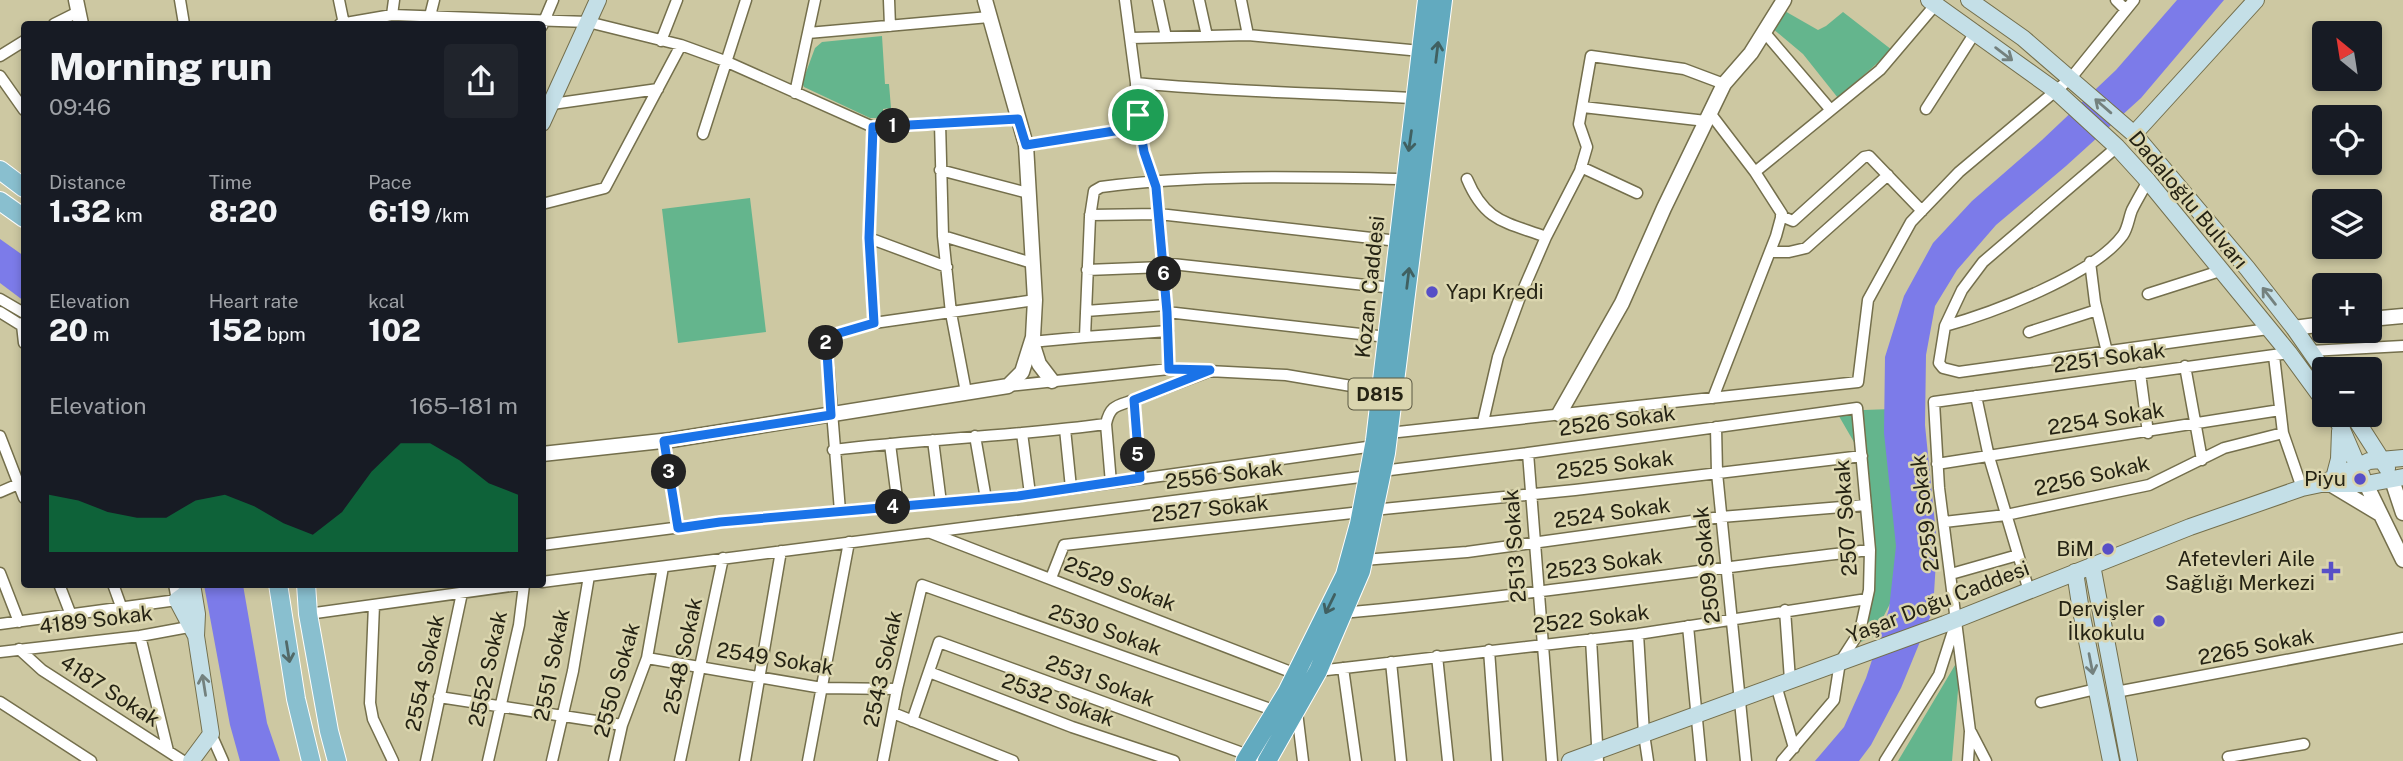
<!DOCTYPE html>
<html lang="en">
<head>
<meta charset="utf-8">
<style>
	body { margin:0; font-family:"Public Sans",sans-serif; background:#20242c; color:#f1f3f6; height:100vh; display:flex; flex-direction:column; font-size:26px; white-space:nowrap }
	* { box-sizing:border-box; margin:0 }
	p { font-size:23px; color:#9ea1a6 }
	.icon { flex:none; width:38px; height:38px; fill:none; stroke:currentColor; stroke-width:2; stroke-linecap:round; stroke-linejoin:round }
	.map { position:relative; flex:1; overflow:hidden }
	.panel { position:absolute; left:21px; top:21px; width:525px; height:567px; display:flex; flex-direction:column; background:#171b24; border-radius:7px; box-shadow:0 4px 10px #0003 }
	.panel>* { flex:none }
	.needle { width:46px; rotate:330deg }
	.controls { position:absolute; left:2312px; top:21px; display:grid; gap:14px }
	.controls a { display:grid; place-items:center; width:70px; height:70px; border-radius:7px; background:#171b24; box-shadow:0 4px 10px #0003; font-size:35px }
	.pin { position:absolute; display:grid; place-items:center; width:60px; height:60px; color:#fff; margin:-30px; border:4px solid #fff; border-radius:50%; box-shadow:0 2px 7px #0007 }
	.km { position:absolute; width:35px; height:35px; margin:-18px; border-radius:50%; background:#222; color:#fff; font-size:19px; line-height:35px; text-align:center }
	.round { display:grid; place-items:center; flex:none; width:74px; height:74px; border-radius:7px; background:#20242c }
	.summary { display:flex; align-items:center; justify-content:space-between; height:119px; padding:0 28px }
	h1 { font-size:38px; font-weight:800; line-height:52px }
	.stats { display:grid; grid-template-columns:repeat(3,1fr); gap:10px; height:119px; padding:7px 28px }
	.stats div { display:grid; align-content:center }
	.stats b { font-size:30px; font-weight:800 }
	.stats small { font-size:19px; font-weight:400 }
	.stats p { font-size:19px }
	.chart { height:196px; padding:14px 28px }
	.chart p { display:flex; justify-content:space-between }
	.chart svg { width:100%; height:126px; margin-top:7px; fill:#0b8043; opacity:.7 }
	.map>svg:first-child { display:block }
</style>
</head>
<body>
<div class="map">
<svg width="2403" height="761" viewBox="0 0 2403 761">
	<rect width="100%" height="100%" fill="#cdc8a2"/>
	<!-- green -->
	<path fill="#64b58d" d="M1783,10L1818,30L1826,26L1843,12L1892,50L1838,98L1803,54L1772,28Z
		M882,36L885,84H889L891,108L883,109V118H870L804,87L802,83L815,48L822,42Z
		M750,198L766,332L678,343L662,209Z
		M1892,409L1901,517L1896,592L1873,637L1858,643L1869,590L1862,456L1836,411Z
		M1961,655L1952,761H1898Z"/>
	<!-- water -->
	<path fill="#7c7be9" d="M2177,0H2224L2141,98L2066,166L1996,225L1957,270L1935,306L1926,355L1925,425L1937,544L1933,610L1901,688L1871,745L1859,761H1815L1844,727L1866,678L1889,609L1896,546L1884,433L1885,357L1904,296L1933,243L1972,201L2042,140L2116,70Z
		M0,239L24,256V301L0,283Z
		M204,585H243L267,723L280,761H240L230,725Z"/>
	<g fill="none" stroke-linecap="round" stroke-linejoin="round">
		<defs>
			<path id="minor" d="M180,0L184,24
				M339,0L344,24
				M889,0L890,26
				M1158,0L1166,37
				M1199,0L1207,36
				M1241,0L1248,35
				M2116,0L2126,10
				M392,15L394,0
				M54,24L78,12
				M340,24L392,15L588,22L681,45L725,61L873,127L1018,119
				M428,24L434,0
				M542,26L553,0
				M808,33L989,17
				M1765,33L1830,109
				M1131,38L1248,35L1421,51
				M661,41L677,0
				M0,56L24,41
				M0,76L24,110
				M1136,83C1229,92 1322,93 1415,98
				M795,93L815,0
				M545,105L658,89
				M1583,107L1706,121
				M1926,109L1976,31
				M1710,113L1755,172L1782,214L1776,236L1713,398
				M1138,115L1144,152L1156,187L1167,312L1169,369
				M940,123L943,236L951,313L966,392
				M873,127L869,238L874,323
				M703,134L746,0
				M1026,145L1127,129L1136,121V83L1125,0
				M2117,147L1983,262L1962,290L1945,326L1939,363L1943,368L1959,372L2268,329
				M1581,167L1637,193
				M940,170L1028,193
				M1755,172L1880,70L1936,4
				M1467,179C1485,222 1506,222 1546,237
				M542,204L605,188L681,45
				M1090,215L1159,214L1398,241
				M1781,216L1793,221L1864,157L1869,156L1922,211
				M943,236L1032,263
				M869,238L947,267
				M1770,252H1789L1806,248L1888,175
				M2090,262L2095,302L2107,352
				M1163,263L1393,288
				M1087,270L1163,267
				M2148,294L2220,271
				M0,299L24,313
				M1086,311L1166,305
				M0,312L24,327
				M1167,312L1387,337
				M24,322L22,325L24,343
				M1945,326C1992,313 2094,275 2123,235C2128,228 2129,217 2132,210C2137,200 2143,190 2148,181
				M1168,331L1085,337L1090,217L1094,191L1101,187C1201,174 1303,177 1404,179
				M2029,332L2097,310
				M1031,342L1085,337
				M2310,351L2403,346
				M2274,356L2283,433L2302,488
				M2185,366L2202,460
				M2140,373L2148,433
				M1008,386L1169,369L1286,375L1381,391
				M1976,396L1989,457L2029,591
				M1483,422L1498,357L1520,297L1546,237L1580,171L1587,147L1579,124L1591,56L1684,69L1724,84
				M1106,424C1110,405 1117,406 1134,400
				M1716,427L1717,473L1746,761
				M1065,429L1071,488
				M1022,433L1030,494
				M1389,433L1858,382L1868,300L1911,222L1959,172L2071,78L2134,0
				M0,436L24,498
				M975,436L986,499
				M933,440L941,503
				M664,441L678,528
				M890,444L898,506
				M833,450C924,439 1016,436 1106,424L1111,483
				M1528,453L1552,761
				M1937,464L2280,410
				M1382,471L1528,453L1857,408L1870,550L1869,590L1860,631L1840,662L1834,700L1782,761
				M1140,478L1134,400L1205,373
				M0,492L23,482
				M1373,510L1575,490L1862,456
				M840,511L826,337L874,323L1035,300
				M1944,522L2006,515L2149,485L2224,448L2283,433
				M931,533L1296,674
				M542,545L720,522L1018,496L1374,446
				M1363,560L1467,552L1721,517L1866,505
				M0,573L19,622
				M1951,574L2018,555
				M1051,578L1064,545L1361,512
				M542,582L1368,476
				M59,584L71,615
				M113,584L122,609
				M374,605L370,703L373,719L393,761
				M1785,610L1790,680
				M1342,613C1519,597 1694,570 1870,550
				M308,614L525,584
				M0,624L177,600L174,584
				M1688,626L1701,761
				M1638,634L1644,734L1648,761
				M140,636L168,751
				M1591,639L1598,761
				M19,649L42,670L183,761
				M1489,650L1497,761
				M0,652L140,636L194,626
				M1437,656L1448,761
				M647,658L822,688L897,689
				M1391,662L1401,761
				M1343,668L1356,761
				M1318,671L1638,634L1867,599
				M929,672L1072,727L1174,761
				M1776,685L1794,748
				M2116,692L2403,638
				M439,697L622,725
				M0,702L91,761
				M2041,702L2096,689
				M1297,712L1303,761
				M893,713L1013,761
				M912,721L939,642L1248,755
				M1971,732L1986,761
				M211,734L223,761
				M2228,757L2304,744
				M426,761L462,593
				M488,761L519,625L524,585
				M552,761L573,671L589,576
				M614,761L622,725L647,658L663,567
				M680,761L723,558
				M745,761L781,551
				M808,761L849,542
				M883,761L897,689L922,585L1276,711
				M1885,761L1939,675L1955,625
				M1968,761L1970,731L1939,488L1934,402L2289,353"/>
			<path id="tertiary" d="M76,0L81,24
				M2370,319L2403,316
				M2294,328L2324,324
				M1032,342L1039,364L1052,381
				M1559,414L1622,303L1664,208L1724,84L1751,53L1784,0
				M542,454L671,440L1008,386L1022,372L1033,337L1035,300L1026,145L985,0
				M2392,480L2403,513
				M2330,484L2380,514
				M2366,484L2403,560"/>
			<path id="secondary" d="M1929,0L2056,91L2117,147L2148,181L2289,353L2324,401
				M1969,0L2023,38L2134,134L2247,268L2294,328L2324,371
				M542,123L598,0
				M2134,134L2256,0
				M2333,415L2340,425L2362,476
				M2353,415L2387,468
				M2334,478L2339,459L2340,431
				M2323,483L2369,461L2403,458
				M2092,565L2129,761
				M2075,572L2081,611L2111,761
				M192,584L184,595L177,600L195,634
				M191,761L211,734L196,636L197,614L192,584
				M1570,761L1945,624L2190,527L2302,488L2321,484H2366L2403,477"/>
			<path id="primary" d="M0,170L24,188
				M0,201L24,218
				M278,584L296,699L311,761
				M306,584L308,614L329,731L337,761"/>
			<path id="trunk" d="M1245,761L1287,692L1345,575L1359,524L1375,440L1427,0
				M1267,761L1318,671L1361,571L1386,453L1443,0"/>
		</defs>
		<!-- minor casing -->
		<use href="#minor" stroke="#746f4c" stroke-width="13"/>
		<!-- tertiary casing -->
		<use href="#tertiary" stroke="#746f4c" stroke-width="17"/>
		<!-- secondary casing -->
		<use href="#secondary" stroke="#746f4c" stroke-width="18"/>
		<!-- primary casing -->
		<use href="#primary" stroke="#fff" stroke-width="20"/>
		<!-- trunk casing -->
		<use href="#trunk" stroke="#fff" stroke-width="20"/>
		<!-- minor -->
		<use href="#minor" stroke="#fff" stroke-width="10"/>
		<!-- tertiary -->
		<use href="#tertiary" stroke="#fff" stroke-width="14"/>
		<!-- secondary -->
		<use href="#secondary" stroke="#c4dfe7" stroke-width="16"/>
		<!-- primary -->
		<use href="#primary" stroke="#89bfcf" stroke-width="18"/>
		<!-- trunk -->
		<use href="#trunk" stroke="#62aabf" stroke-width="18"/>
	</g>
	<!-- one-way arrows -->
	<defs><path id="oneway-shaft" d="M-6 0H5M1.5-3L5.5 0L1.5 3" fill="none" stroke-width="1.6" stroke-linecap="round" stroke-linejoin="round" transform="scale(1.75)"/></defs>
	<g stroke="#406061">
		<use href="#oneway-shaft" transform="translate(1437 52) rotate(-83)"/>
		<use href="#oneway-shaft" transform="translate(1410 141) rotate(98)"/>
		<use href="#oneway-shaft" transform="translate(1408 278) rotate(-83)"/>
		<use href="#oneway-shaft" transform="translate(1330 604) rotate(116)"/>
	</g>
	<g stroke="#74817e">
		<use href="#oneway-shaft" transform="translate(2004 54) rotate(37)"/>
		<use href="#oneway-shaft" transform="translate(2103 106) rotate(-139)"/>
		<use href="#oneway-shaft" transform="translate(2269 296) rotate(-128)"/>
		<use href="#oneway-shaft" transform="translate(2091 664) rotate(79)"/>
		<use href="#oneway-shaft" transform="translate(204 685) rotate(-99)"/>
	</g>
	<use stroke="#526968" href="#oneway-shaft" transform="translate(288 652) rotate(81)"/>
	<g fill="none" stroke-linecap="round" stroke-linejoin="round">
		<defs>
			<path id="route" d="M1138,115L1144,152L1156,187L1167,312L1169,369L1210,370L1134,400L1140,478L1018,496L720,522L678,528L664,441L831,415L826,337L874,323L869,238L873,127L1018,119L1026,145L1127,129L1136,121Z"/>
		</defs>
		<!-- route casing -->
		<use href="#route" stroke="#fff" stroke-width="14"/>
		<!-- route -->
		<use href="#route" stroke="#1a73e8" stroke-width="9"/>
	</g>
	<!-- markers -->
	<g fill="#574fc7" stroke="#dad5ae" stroke-width="2.5">
		<circle cx="1432" cy="292" r="7"/>
		<circle cx="2360" cy="479" r="7"/>
		<circle cx="2108" cy="549" r="7"/>
		<path d="M2327.5 560.5h7v7h7v7h-7v7h-7v-7h-7v-7h7z"/>
		<circle cx="2159" cy="621" r="7"/>
	</g>
	<g text-anchor="middle" stroke-width="5" stroke-linejoin="round" paint-order="stroke">
		<!-- shield labels -->
		<rect fill="#dad5ae" stroke="#5b5842" stroke-width="2" x="1348.5" y="378.5" width="63" height="31" rx="5"/>
		<g font-size="19" font-weight="bold" fill="#252314">
			<text x="1380" y="401">D815</text>
		</g>
		<!-- street labels -->
		<g font-size="21" fill="#252314" stroke="#dad5ae">
			<text transform="translate(2188 200) rotate(50)" y="7">Dadaloğlu Bulvarı</text>
			<text transform="translate(1370 287) rotate(-84)" y="7">Kozan Caddesi</text>
			<text transform="translate(2109 358) rotate(-8)" y="7">2251 Sokak</text>
			<text transform="translate(2106 419) rotate(-9)" y="7">2254 Sokak</text>
			<text transform="translate(1617 421) rotate(-8)" y="7">2526 Sokak</text>
			<text transform="translate(1615 465) rotate(-7)" y="7">2525 Sokak</text>
			<text transform="translate(1224 475) rotate(-7)" y="7">2556 Sokak</text>
			<text transform="translate(2092 476) rotate(-13)" y="7">2256 Sokak</text>
			<text transform="translate(1210 509) rotate(-6)" y="7">2527 Sokak</text>
			<text transform="translate(1612 513) rotate(-8)" y="7">2524 Sokak</text>
			<text transform="translate(1925 513) rotate(-97)" y="7">2259 Sokak</text>
			<text transform="translate(1846 518) rotate(-94)" y="7">2507 Sokak</text>
			<text transform="translate(1515 546) rotate(-94)" y="7">2513 Sokak</text>
			<text transform="translate(1604 564) rotate(-8)" y="7">2523 Sokak</text>
			<text transform="translate(1707 565) rotate(-96)" y="7">2509 Sokak</text>
			<text transform="translate(1120 584) rotate(21)" y="7">2529 Sokak</text>
			<text transform="translate(1938 602) rotate(-21)" y="7">Yaşar Doğu Caddesi</text>
			<text transform="translate(1591 619) rotate(-7)" y="7">2522 Sokak</text>
			<text transform="translate(96 620) rotate(-7)" y="7">4189 Sokak</text>
			<text transform="translate(1105 630) rotate(19)" y="7">2530 Sokak</text>
			<text transform="translate(2256 647) rotate(-11)" y="7">2265 Sokak</text>
			<text transform="translate(683 656) rotate(-78)" y="7">2548 Sokak</text>
			<text transform="translate(775 659) rotate(9)" y="7">2549 Sokak</text>
			<text transform="translate(552 665) rotate(-79)" y="7">2551 Sokak</text>
			<text transform="translate(488 669) rotate(-78)" y="7">2552 Sokak</text>
			<text transform="translate(883 669) rotate(-78)" y="7">2543 Sokak</text>
			<text transform="translate(425 673) rotate(-78)" y="7">2554 Sokak</text>
			<text transform="translate(617 680) rotate(-74)" y="7">2550 Sokak</text>
			<text transform="translate(1100 681) rotate(20)" y="7">2531 Sokak</text>
			<text transform="translate(110 691) rotate(33)" y="7">4187 Sokak</text>
			<text transform="translate(1058 700) rotate(20)" y="7">2532 Sokak</text>
		</g>
		<!-- poi labels -->
		<g font-size="21" fill="#252314" stroke="#dad5ae" text-anchor="end">
			<text x="1446" y="299" text-anchor="start">Yapı Kredi</text>
			<text x="2346" y="486">Piyu</text>
			<text x="2094" y="556">BiM</text>
			<text x="2315" y="566">Afetevleri Aile<tspan x="2315" dy="24">Sağlığı Merkezi</tspan></text>
			<text x="2145" y="616">Dervişler<tspan x="2145" dy="24">İlkokulu</tspan></text>
		</g>
	</g>
</svg>
<div class="controls">
<a><svg class="needle" viewBox="-14 -14 28 28"><path d="M0-13l5 13h-10z" fill="#e53935"/><path d="M0 13l5-13h-10z" fill="#9ea1a6"/></svg></a>
<a><svg class="icon" aria-label="locate" viewBox="0 0 24 24"><circle cx="12" cy="12" r="6"/><path d="M12 2v4M12 18v4M2 12h4M18 12h4"/></svg></a>
<a><svg class="icon" aria-label="layers" viewBox="0 0 24 24"><path d="M12 4l9 5-9 5-9-5zM3 14l9 5 9-5"/></svg></a>
<a>+</a>
<a>−</a>
</div>
<div class="pin" style="left:1138px;top:115px;background:#1e9e55"><svg class="icon" aria-label="arrive" viewBox="0 0 24 24"><path d="M6 21V4h12l-3 4 3 4H6"/></svg></div>
<b class="km" style="left:893px;top:126px">1</b>
<b class="km" style="left:826px;top:343px">2</b>
<b class="km" style="left:669px;top:472px">3</b>
<b class="km" style="left:893px;top:507px">4</b>
<b class="km" style="left:1138px;top:455px">5</b>
<b class="km" style="left:1164px;top:274px">6</b>
<section class="panel">
<div class="summary"><div><h1>Morning run</h1><p>09:46</p></div><a class="round"><svg class="icon" aria-label="share" viewBox="0 0 24 24"><path d="M12 15V3M7 8l5-5 5 5M5 13v7h14v-7"/></svg></a></div>
<div class="stats">
<div><p>Distance</p><b>1.32<small> km</small></b></div>
<div><p>Time</p><b>8:20</b></div>
<div><p>Pace</p><b>6:19<small> /km</small></b></div>
</div>
<div class="stats">
<div><p>Elevation</p><b>20<small> m</small></b></div>
<div><p>Heart rate</p><b>152<small> bpm</small></b></div>
<div><p>kcal</p><b>102</b></div>
</div>
<div class="chart"><p><span>Elevation</span>165–181 m</p>
<svg viewBox="0 0 160 44" preserveAspectRatio="none"><path d="M0 44V24L10 26L20 30L30 32L40 32L50 26L60 24L70 28L80 34L90 38L100 30L110 16L120 6L130 6L140 12L150 20L160 24V44z"/></svg>
</div>
</section>
</div>
</body>
</html>
